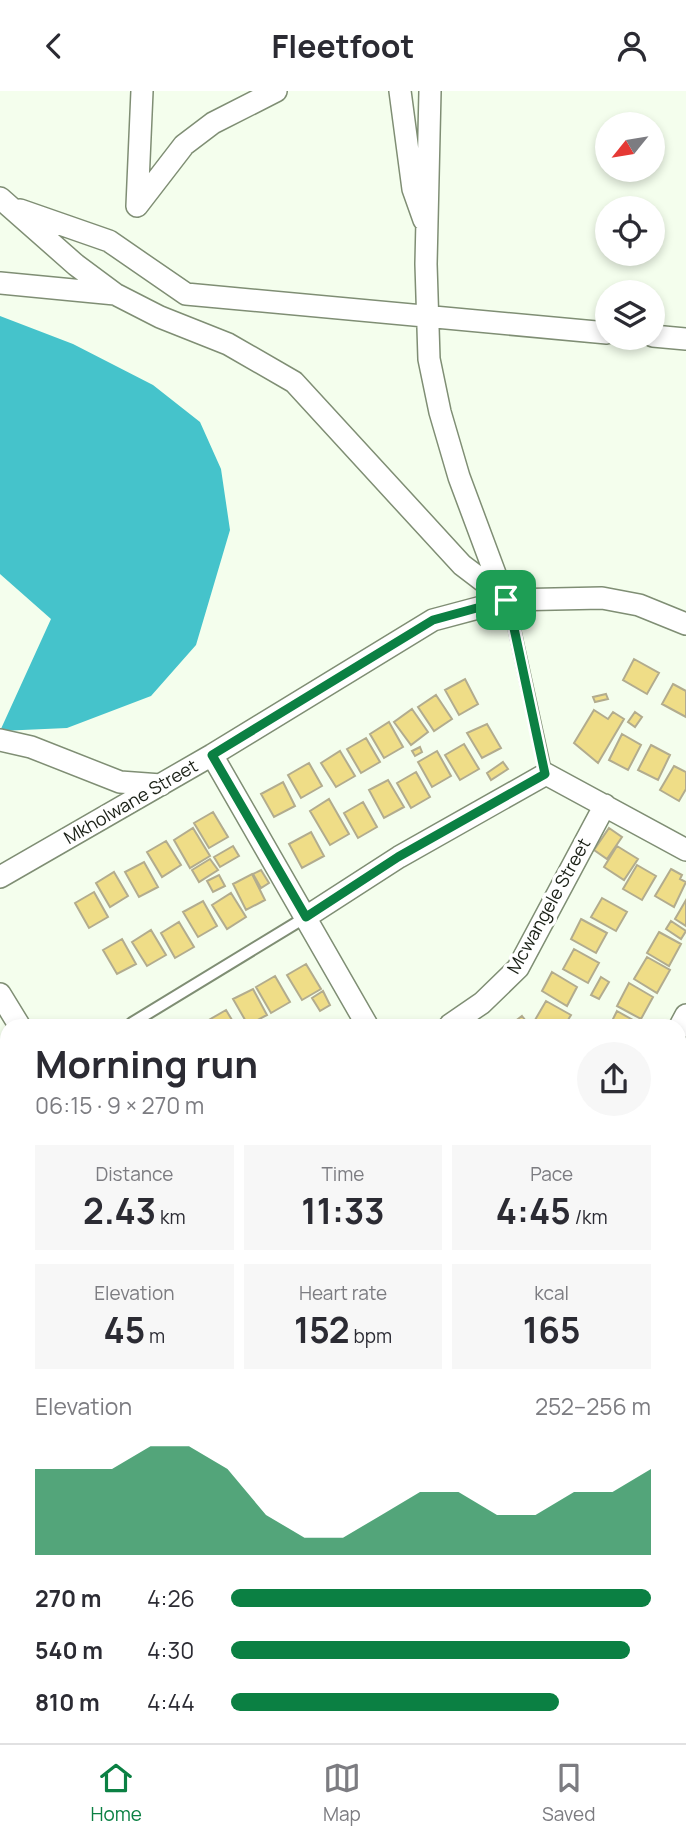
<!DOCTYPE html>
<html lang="en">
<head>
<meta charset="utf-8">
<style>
	body { margin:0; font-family:Manrope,sans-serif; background:#f7f7f7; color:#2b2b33; height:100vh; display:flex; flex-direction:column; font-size:26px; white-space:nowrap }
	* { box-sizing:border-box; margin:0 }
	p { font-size:23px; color:#7c7c81 }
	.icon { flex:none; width:38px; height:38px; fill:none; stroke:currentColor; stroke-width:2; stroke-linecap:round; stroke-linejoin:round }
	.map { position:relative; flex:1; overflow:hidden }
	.sheet { position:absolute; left:0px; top:928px; width:686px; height:724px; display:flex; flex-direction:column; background:#fff; border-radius:21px 21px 0 0; box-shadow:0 4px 10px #0003 }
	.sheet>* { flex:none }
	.needle { width:46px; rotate:240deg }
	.tools { position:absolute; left:595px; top:21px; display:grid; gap:14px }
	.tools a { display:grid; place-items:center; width:70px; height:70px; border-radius:50%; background:#fff; box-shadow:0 4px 10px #0003; font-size:35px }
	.pin { position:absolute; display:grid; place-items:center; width:60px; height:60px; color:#fff; margin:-30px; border-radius:14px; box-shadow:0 4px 10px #0006 }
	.round { display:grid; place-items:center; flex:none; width:74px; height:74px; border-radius:37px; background:#f7f7f7 }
	.head { display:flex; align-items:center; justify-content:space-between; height:119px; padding:0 35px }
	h1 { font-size:38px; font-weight:700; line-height:52px }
	.stats { display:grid; grid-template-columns:repeat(3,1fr); gap:10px; height:119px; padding:7px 35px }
	.stats div { display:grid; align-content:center; border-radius:0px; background:#f7f7f7; text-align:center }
	.stats b { font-size:35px; font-weight:700 }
	.stats small { font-size:19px; font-weight:400 }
	.stats p { font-size:19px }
	.chart { height:196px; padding:14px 35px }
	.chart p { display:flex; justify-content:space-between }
	.chart svg { width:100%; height:126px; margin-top:7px; fill:#0b8043; opacity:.7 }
	ul { padding:0 35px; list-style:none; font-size:23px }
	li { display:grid; grid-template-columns:112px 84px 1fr; align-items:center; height:52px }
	li i { height:18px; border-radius:9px; background:#0b8043 }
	header { display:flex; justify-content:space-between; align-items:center; height:91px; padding:0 35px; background:#fff; font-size:32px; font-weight:700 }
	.dock { display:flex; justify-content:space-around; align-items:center; height:98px; border-top:2px solid #e1e1e2; background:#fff; font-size:19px; color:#7c7c81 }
	.dock a { display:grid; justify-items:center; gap:4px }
	.dock .active { color:#0b8043 }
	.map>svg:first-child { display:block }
</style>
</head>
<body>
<header><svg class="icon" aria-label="back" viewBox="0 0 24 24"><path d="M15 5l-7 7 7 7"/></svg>Fleetfoot<svg class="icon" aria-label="person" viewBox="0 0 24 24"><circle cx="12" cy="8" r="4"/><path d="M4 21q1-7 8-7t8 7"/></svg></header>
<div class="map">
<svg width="686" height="1652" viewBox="0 0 686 1652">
	<rect width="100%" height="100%" fill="#f4feed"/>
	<!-- water -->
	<path fill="#45c3cb" d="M0,225L73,253L153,294L200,331L221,378L230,439L196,554L151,605L67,637L0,640L51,528L0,483Z"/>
	<!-- building -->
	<path fill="#efdd87" stroke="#b2ac8e" stroke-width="2" d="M634,568L659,582L647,603L623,589Z
		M465,588L478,613L459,624L445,599Z
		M673,593L686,600V626L662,613Z
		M606,603L608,608L595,611L593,606Z
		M436,604L452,628L434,640L418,616Z
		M412,618L428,641L411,654L394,631Z
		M594,619L608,628L613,621L624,628L598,672L574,652Z
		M635,621L642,626L635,636L628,631Z
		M389,631L403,656L384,667L370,643Z
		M487,633L501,657L482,667L467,642Z
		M622,643L641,654L628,679L609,669Z
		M366,647L380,671L361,682L347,658Z
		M464,653L479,678L460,689L445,664Z
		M651,654L670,664L658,689L638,679Z
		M420,656L422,661L415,665L412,660Z
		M340,660L355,685L336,696L321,672Z
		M437,660L451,685L432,696L418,671Z
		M503,671L508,678L491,689L487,682Z
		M309,672L322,695L301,707L288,684Z
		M674,675L686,681V698L679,710L660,699Z
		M416,681L430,706L411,717L397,692Z
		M388,689L404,716L384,727L369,699Z
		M283,691L295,715L274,726L261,703Z
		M329,708L349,743L330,754L310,720Z
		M363,711L377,736L358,747L344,722Z
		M213,721L228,746L209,757L194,732Z
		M193,737L210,765L190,777L174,749Z
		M609,737L622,746L607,768L594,759Z
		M311,741L324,765L302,777L289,753Z
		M166,750L181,774L162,786L147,761Z
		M233,755L239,765L220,776L214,766Z
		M617,755L638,768L624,789L604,776Z
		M210,768L218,779L199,791L192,779Z
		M144,771L158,796L139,806L125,781Z
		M637,774L656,785L642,809L623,798Z
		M671,778L682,784L680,788L686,791L674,816L655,805Z
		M261,779L269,792L261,797L253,783Z
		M114,781L128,805L110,816L96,792Z
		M252,783L265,809L246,819L233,793Z
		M219,784L225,795L213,801L207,790Z
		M94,801L108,826L89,837L75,812Z
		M231,802L246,826L227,838L212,814Z
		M602,807L627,821L616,840L591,826Z
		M686,809V835L675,828Z
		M203,810L217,835L198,846L183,821Z
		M581,828L607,842L596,862L571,848Z
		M671,830L686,840L681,848L666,838Z
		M179,831L194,856L175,867L161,842Z
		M151,839L166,864L147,875L132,851Z
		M659,841L681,853L669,875L647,862Z
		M122,848L136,873L117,883L103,859Z
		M574,858L599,872L588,892L563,878Z
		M647,866L670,879L657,902L634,888Z
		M306,873L321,898L302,909L287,884Z
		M552,881L577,896L567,915L542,900Z
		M275,885L290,911L271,922L256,896Z
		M601,886L609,891L599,908L591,904Z
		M629,892L653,906L641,928L617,915Z
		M253,898L267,924L248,934L233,908Z
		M323,900L330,914L320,920L312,907Z
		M546,910L571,924L565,934H545L535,929Z
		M226,919L235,934H210L207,930Z
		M617,920L640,933L639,934H610Z
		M522,925L529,934H510Z
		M7,990V1019L0,1023V995Z
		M686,991V1013L679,1009Z
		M679,1017L686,1021V1047L679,1043Z
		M679,1085L686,1089L679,1108Z
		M683,1127L686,1129V1154L679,1150V1133Z
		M680,1355L686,1365V1377L679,1381Z
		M686,1384V1406L679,1394V1388Z
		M686,1530V1569L684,1570L679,1562V1534Z
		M686,1606V1634L679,1621V1609Z
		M679,1631L686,1643L666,1652L662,1645H679Z
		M243,1645H254L257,1651L245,1652Z
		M630,1645H655L659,1652H634Z
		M622,1646L626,1652H611Z"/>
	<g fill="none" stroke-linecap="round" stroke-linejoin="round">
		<defs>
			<path id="lane" d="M508,509L546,683
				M132,932L306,826"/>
			<path id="street" d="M400,0L413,98L424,129
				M430,0L426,173L429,268L440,321L459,386L503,504
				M0,107L76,174L115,203L160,226L228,253L294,291L462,474L504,506
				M137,115L184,54L213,32L276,0
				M137,115L142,0
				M20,119L109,150L186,203L607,242
				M0,192L115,203
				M653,245L686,248
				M0,649L31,656L120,691L161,694
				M212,664L367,934
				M0,786L212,664L433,529L508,509L602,507L639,514L686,533
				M306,826L399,766L546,683L686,759
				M0,903L19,934
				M450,934L482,912L518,877L605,714
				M679,937L686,924
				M679,1245L686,1239
				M679,1470L686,1482
				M430,1645L434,1652"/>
		</defs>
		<!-- lane casing -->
		<use href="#lane" stroke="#7f8e74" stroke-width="14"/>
		<!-- street casing -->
		<use href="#street" stroke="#7f8e74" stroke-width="24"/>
		<!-- lane -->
		<use href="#lane" stroke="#fff" stroke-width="10"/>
		<!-- street -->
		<use href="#street" stroke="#fff" stroke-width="21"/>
	</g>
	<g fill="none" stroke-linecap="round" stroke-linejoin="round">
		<defs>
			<path id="route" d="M506,509H508L545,683L398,766L306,826L212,664L433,529Z"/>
		</defs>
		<!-- route casing -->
		<use href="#route" stroke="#fff" stroke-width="14"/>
		<!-- route -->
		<use href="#route" stroke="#0b8043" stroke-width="9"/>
	</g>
	<g text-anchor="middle" stroke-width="7" stroke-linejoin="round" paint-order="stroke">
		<!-- street labels -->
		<g font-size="18" fill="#1a2016" stroke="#fff">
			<text transform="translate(131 711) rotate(-30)" y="6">Mkholwane Street</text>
			<text transform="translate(549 815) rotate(-61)" y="6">Mcwangele Street</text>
		</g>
	</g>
</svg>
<div class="tools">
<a><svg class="needle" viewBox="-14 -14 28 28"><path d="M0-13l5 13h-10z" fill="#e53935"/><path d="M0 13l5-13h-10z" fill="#7c7c81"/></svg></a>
<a><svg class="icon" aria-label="locate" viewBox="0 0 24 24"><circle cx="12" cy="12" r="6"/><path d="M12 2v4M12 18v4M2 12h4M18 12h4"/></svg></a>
<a><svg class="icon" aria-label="layers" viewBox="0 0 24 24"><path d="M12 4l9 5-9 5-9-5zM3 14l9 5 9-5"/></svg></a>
</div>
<div class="pin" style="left:506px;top:509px;background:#1e9e55"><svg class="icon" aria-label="arrive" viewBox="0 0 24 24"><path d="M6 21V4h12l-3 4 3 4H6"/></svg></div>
<section class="sheet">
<div class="head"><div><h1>Morning run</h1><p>06:15 · 9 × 270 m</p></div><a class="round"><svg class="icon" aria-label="share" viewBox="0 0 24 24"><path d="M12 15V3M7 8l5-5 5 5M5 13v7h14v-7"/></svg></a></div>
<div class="stats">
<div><p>Distance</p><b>2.43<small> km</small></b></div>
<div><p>Time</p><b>11:33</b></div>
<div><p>Pace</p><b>4:45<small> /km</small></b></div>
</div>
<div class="stats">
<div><p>Elevation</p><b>45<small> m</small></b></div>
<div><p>Heart rate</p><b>152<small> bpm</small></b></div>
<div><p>kcal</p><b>165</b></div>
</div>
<div class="chart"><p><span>Elevation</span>252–256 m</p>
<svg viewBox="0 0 160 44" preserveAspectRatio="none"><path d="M0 44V14L10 14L20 14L30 6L40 6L50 14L60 30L70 38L80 38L90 30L100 22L110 22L120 30L130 30L140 22L150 22L160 14V44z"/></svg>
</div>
<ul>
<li><b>270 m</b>4:26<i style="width:100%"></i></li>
<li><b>540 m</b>4:30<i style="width:95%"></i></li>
<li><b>810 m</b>4:44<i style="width:78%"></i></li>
</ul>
</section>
</div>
<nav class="dock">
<a class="active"><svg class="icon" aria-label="home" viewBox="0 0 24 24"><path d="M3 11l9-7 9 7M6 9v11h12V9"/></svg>Home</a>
<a><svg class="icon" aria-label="map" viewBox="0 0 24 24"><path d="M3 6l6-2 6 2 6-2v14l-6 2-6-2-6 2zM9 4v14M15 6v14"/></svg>Map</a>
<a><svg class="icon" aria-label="saved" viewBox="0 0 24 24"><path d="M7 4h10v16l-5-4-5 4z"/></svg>Saved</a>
</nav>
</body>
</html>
